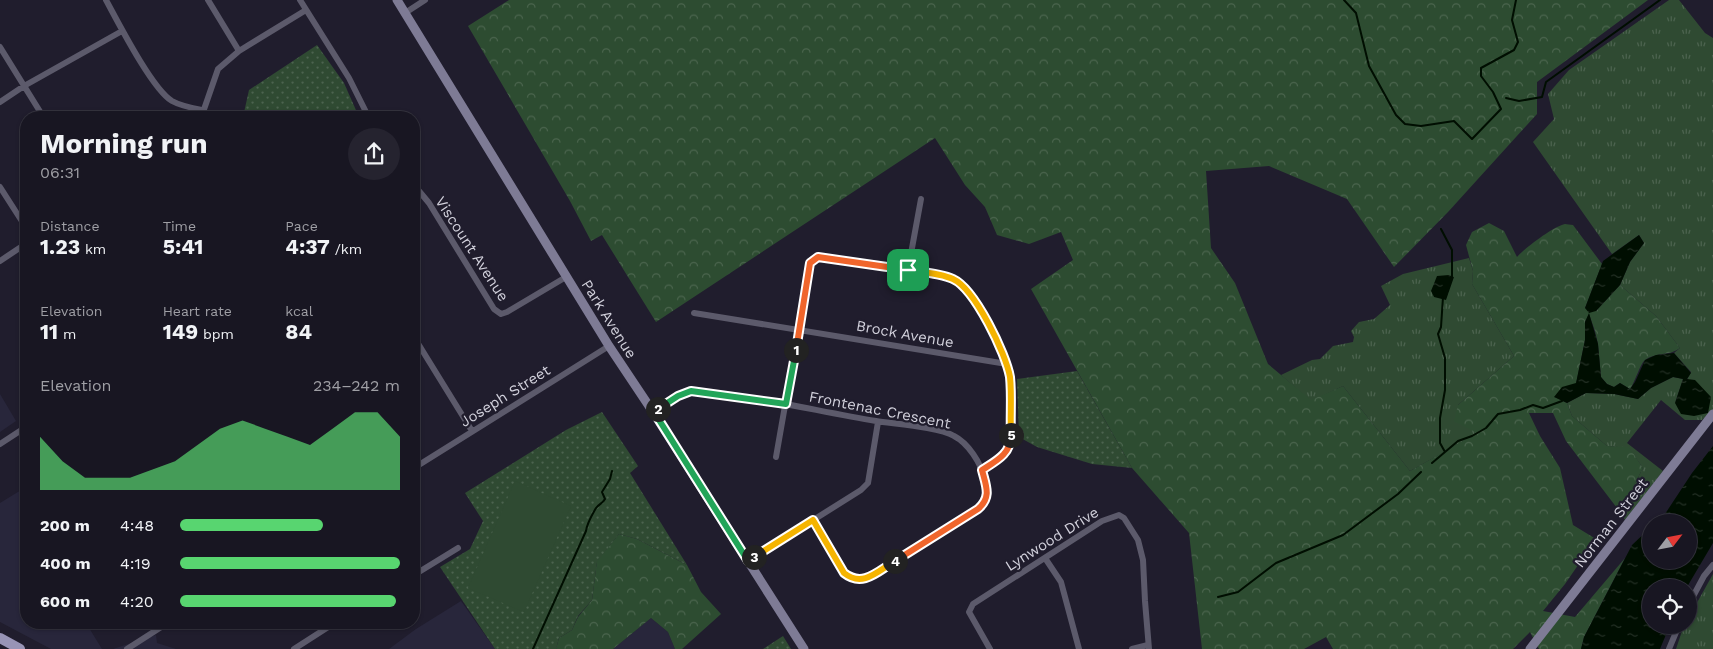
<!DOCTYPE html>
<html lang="en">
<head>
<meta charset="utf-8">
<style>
	body { margin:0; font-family:"Work Sans",sans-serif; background:#25232f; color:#f1f3f6; height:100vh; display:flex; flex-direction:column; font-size:19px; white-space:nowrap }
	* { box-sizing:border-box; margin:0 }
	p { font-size:16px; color:#9f9fa5 }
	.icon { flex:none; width:28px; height:28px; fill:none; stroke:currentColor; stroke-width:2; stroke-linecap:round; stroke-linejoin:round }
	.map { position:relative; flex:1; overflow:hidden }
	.sheet { position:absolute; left:20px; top:111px; width:400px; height:518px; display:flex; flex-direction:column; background:#181622; border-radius:20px; box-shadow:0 1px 4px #0004,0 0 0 1px #363540 }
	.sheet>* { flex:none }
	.needle { width:32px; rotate:58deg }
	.tools { position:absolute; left:1642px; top:514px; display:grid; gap:10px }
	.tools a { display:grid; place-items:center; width:55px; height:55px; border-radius:50%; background:#181622; box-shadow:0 1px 4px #0004,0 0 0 1px #363540; font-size:25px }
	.pin { position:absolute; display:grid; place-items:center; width:42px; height:42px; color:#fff; margin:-21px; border-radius:10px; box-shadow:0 2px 8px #0006 }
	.km { position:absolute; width:25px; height:25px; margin:-12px; border-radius:50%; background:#222; color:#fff; font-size:14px; line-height:25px; text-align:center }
	.round { display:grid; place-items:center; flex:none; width:52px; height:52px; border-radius:26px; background:#25232f }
	.headline { display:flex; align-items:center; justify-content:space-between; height:85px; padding:0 20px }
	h1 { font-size:28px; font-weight:700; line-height:38px }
	.stats { display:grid; grid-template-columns:repeat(3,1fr); gap:8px; height:85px; padding:5px 20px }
	.stats div { display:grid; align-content:center }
	.stats b { font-size:21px; font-weight:700 }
	.stats small { font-size:14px; font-weight:400 }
	.stats p { font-size:14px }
	.chart { height:140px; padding:10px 20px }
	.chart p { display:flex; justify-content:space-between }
	.chart svg { width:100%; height:90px; margin-top:5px; fill:#58d570; opacity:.7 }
	ul { padding:0 20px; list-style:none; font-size:16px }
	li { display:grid; grid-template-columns:80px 60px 1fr; align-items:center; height:38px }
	li i { height:12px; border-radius:6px; background:#58d570 }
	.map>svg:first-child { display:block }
</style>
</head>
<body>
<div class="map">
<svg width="1713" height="649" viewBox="0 0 1713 649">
	<defs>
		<pattern id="grass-tufts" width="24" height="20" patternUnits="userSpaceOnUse" patternTransform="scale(1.25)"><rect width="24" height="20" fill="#2f4a32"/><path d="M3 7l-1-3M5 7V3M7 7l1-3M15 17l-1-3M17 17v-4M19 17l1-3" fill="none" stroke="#4c634f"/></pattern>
		<pattern id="forest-crowns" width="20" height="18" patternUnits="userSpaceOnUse" patternTransform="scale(1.25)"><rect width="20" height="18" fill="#2d4c31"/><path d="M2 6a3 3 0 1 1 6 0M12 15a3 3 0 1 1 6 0" fill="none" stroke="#4b654e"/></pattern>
		<pattern id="park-dots" width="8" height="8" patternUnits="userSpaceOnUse" patternTransform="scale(1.25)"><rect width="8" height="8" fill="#2f4a32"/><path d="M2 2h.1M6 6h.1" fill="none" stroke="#4c634f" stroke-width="1.8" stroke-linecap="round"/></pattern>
		<pattern id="water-ripples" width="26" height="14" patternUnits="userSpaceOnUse" patternTransform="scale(1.25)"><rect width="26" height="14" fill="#000e01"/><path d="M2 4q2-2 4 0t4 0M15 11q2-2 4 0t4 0" fill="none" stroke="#243025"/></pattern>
	</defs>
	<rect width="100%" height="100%" fill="#201d2d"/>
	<!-- built -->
	<path fill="#28263b" d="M0,394L16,421L0,432Z
		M26,487V622L86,623L102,649H51L0,622V503Z
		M461,601L495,649H389L416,629Z
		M651,618L668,632L675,649H613Z
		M156,635L157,643L176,649H113Z"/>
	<!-- grass -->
	<path fill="url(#grass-tufts)" d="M1669,0H1679L1705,33L1713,38V410L1702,420H1685L1661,400L1627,443L1663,471L1625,520L1620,512L1643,468L1629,448L1607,446L1572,416L1567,403L1586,393L1614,394L1638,399L1651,388L1673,377L1683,379L1675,403L1691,372L1674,353L1680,348L1656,316L1620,285L1630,262L1644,243L1639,235L1612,254L1533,142L1554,119L1548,94L1569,70Z
		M1469,258L1473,271L1472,284L1514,356L1458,405L1478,433L1410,471L1343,386L1311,401L1281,375L1312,360L1320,359L1333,346L1353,342L1354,337L1351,331L1359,322L1374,319L1390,305L1381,286L1403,274Z
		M1713,574V649H1676L1684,625H1689V617Z"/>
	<!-- forest -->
	<path fill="url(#forest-crowns)" d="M509,0H1648L1537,82V114L1448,212L1394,267L1347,199L1269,166L1206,171L1211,248L1235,283L1268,364L1311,400L1343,386L1410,471L1477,433L1454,421L1458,405L1514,356L1472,284L1473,271L1466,245L1472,232L1489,223L1504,231L1517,257C1525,248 1554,226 1565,224C1567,224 1570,225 1573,225L1602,264L1585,308L1596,311L1620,285L1656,316L1680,348C1670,356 1655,352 1645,360C1640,364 1635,382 1630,389L1620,383L1614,387L1607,384L1601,377L1598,344L1595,331L1589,314L1585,322V340L1576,384L1555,397L1567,403L1572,416L1607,446L1629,447L1643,468L1620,512L1566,441L1553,413H1529L1540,436L1560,468L1573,525L1596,539L1565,584L1543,611L1575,617L1625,558L1584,637L1581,649H1539L1530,632L1513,649H1333L1326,637L1304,649H1202L1189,533L1132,468L1031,289L1073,260L1061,232L1029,244L997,235L985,207L965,185L935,138L656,322L602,235L591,241L570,201L468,26Z
		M619,534L637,539L687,565L701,592L721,614L682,649H675L668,632L651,618L613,649H556L559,638L572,630L578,617L592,600L597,561Z"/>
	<!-- park -->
	<path fill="url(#park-dots)" d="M317,45L344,83L359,117H243L249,90Z
		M1077,371L1132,468L1092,464L1037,447L1019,437L1017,379Z
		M602,412L638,466L630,473L687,565L637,539L619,534L597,562L592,600L578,616L572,630L559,638L556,649H495L440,567L470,549L483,521L465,493L566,430Z
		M783,636L791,649H763Z"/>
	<!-- pitch -->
	<path fill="#2f4a32" d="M515,481L571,506L524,612L468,588Z"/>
	<!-- water -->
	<path fill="url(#water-ripples)" d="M1639,235L1644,243L1630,262L1620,285L1596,311L1589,313L1598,344L1601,377L1607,384L1614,387L1620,383L1630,389L1635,382L1645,360L1656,355L1674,353L1691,373L1687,379L1695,380L1711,397L1708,413L1694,416L1681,414L1675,403L1683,379L1673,377L1651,388L1638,399L1614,394L1586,393L1567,403L1554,397L1562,387L1576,383L1585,340V322L1589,313L1585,308L1603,261Z
		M1449,275L1454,277L1446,300L1434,297L1431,291L1437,276Z
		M1713,446V543L1687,587L1651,588V625H1670L1660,649H1581L1584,637L1632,545L1651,527V560H1689V522H1656L1665,514L1692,473Z"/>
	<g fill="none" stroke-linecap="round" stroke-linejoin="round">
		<!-- stream -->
		<path stroke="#000e01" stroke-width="2" d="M1344,0L1356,13L1369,66L1396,115L1405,124L1421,126L1454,121L1472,139L1501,109L1493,92L1481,76V68L1514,50L1518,42L1512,20L1516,0
			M1506,98L1519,101L1542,97L1546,82L1660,0
			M1441,229L1452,250V277
			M1443,297L1441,327L1438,334L1445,358V390L1440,418V443L1445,452
			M1432,463L1458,441L1472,436L1486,428L1498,414L1520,410L1533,405L1543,408L1562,401
			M1218,597L1238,592L1276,563L1343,535L1398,494L1421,472
			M533,649L586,531C587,523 592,515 596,508C599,504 603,503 605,499L602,492L610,479L612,471"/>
		<!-- street -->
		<path stroke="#5c5a6b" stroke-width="6" d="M106,0C118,22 152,89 172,101C181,106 192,108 202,110
			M208,0L239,51
			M300,0L349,78L369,118
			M405,13L425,0
			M0,47L44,118
			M0,102L24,86L122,31
			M201,118L218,69L239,51L306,10
			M414,185L429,203L494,309L501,314L507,312L566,277
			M0,187L25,226L26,233
			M0,261L21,247L26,242
			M908,270L921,199
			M694,313L1007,364
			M414,337L472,431
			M653,412L678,396L691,391C753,395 815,411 876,421C895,424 939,427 954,436C968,443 981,463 984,478C987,492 989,500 978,509L865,579H852L845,573L813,520
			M0,444L26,427
			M776,457L810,263L818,257H826L908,270L952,279L961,284L973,298L1001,349L1010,378L1011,442L1003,456L982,470
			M414,468L609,346
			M1045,558L1061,582L1079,649
			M748,561L861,490L868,483L878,422
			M414,575L458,548
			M1689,604L1704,576L1713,565
			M149,622L155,631
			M127,649L169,622
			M294,649L336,622
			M990,649L969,612L973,604L1102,521L1119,515L1124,518L1138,540L1143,560L1145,601L1149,649
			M1132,649L1148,645
			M1669,649L1679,625"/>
		<!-- secondary -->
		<path stroke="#7e7b95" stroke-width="9" d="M397,0L609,346L653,412L804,649
			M1530,649L1713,414"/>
		<!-- primary -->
		<path stroke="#9894b6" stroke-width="10" d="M0,638L20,649"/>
	</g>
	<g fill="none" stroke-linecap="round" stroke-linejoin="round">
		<defs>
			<path id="split-1" d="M796,350L810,263L818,257L908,270"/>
			<path id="split-2" d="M658,409L678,396L691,391L786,404L796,350"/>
			<path id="split-3" d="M658,409L654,412L748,561L754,557"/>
			<path id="split-4" d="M754,557L813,520L844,573C863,588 878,571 895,561"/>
			<path id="split-5" d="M895,561L978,509C992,497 986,486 982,470C996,461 1011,454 1011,435"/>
			<path id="split-6" d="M908,270C922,272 940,273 953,279C975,289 1006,354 1010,377C1012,396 1010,416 1011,435"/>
		</defs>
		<!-- split-1 casing -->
		<use href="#split-1" stroke="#fff" stroke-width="10"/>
		<!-- split-2 casing -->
		<use href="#split-2" stroke="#fff" stroke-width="10"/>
		<!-- split-3 casing -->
		<use href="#split-3" stroke="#fff" stroke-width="10"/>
		<!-- split-4 casing -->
		<use href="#split-4" stroke="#fff" stroke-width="10"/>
		<!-- split-5 casing -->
		<use href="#split-5" stroke="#fff" stroke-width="10"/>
		<!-- split-6 casing -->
		<use href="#split-6" stroke="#fff" stroke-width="10"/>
		<!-- split-1 -->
		<use href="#split-1" stroke="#f0652b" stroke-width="6"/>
		<!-- split-2 -->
		<use href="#split-2" stroke="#22a559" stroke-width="6"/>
		<!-- split-3 -->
		<use href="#split-3" stroke="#22a559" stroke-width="6"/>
		<!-- split-4 -->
		<use href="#split-4" stroke="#f5b400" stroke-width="6"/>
		<!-- split-5 -->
		<use href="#split-5" stroke="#f0652b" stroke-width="6"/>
		<!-- split-6 -->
		<use href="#split-6" stroke="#f5b400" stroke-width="6"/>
	</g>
	<g text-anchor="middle" stroke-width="4.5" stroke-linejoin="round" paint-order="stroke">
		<!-- street labels -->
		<g font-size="15" fill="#d2d1dc" stroke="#201d2d">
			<text transform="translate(472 249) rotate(57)" y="5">Viscount Avenue</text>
			<text transform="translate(609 319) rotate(58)" y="5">Park Avenue</text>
			<text transform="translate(905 334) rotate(10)" y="5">Brock Avenue</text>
			<text transform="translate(505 396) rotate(-32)" y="5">Joseph Street</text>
			<text transform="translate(880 410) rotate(11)" y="5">Frontenac Crescent</text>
			<text transform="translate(1611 523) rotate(-52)" y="5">Norman Street</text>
			<text transform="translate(1052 539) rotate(-32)" y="5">Lynwood Drive</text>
		</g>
	</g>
</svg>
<div class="tools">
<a><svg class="needle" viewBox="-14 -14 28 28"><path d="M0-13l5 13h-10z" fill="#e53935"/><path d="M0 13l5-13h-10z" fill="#9f9fa5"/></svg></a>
<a><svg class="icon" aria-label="locate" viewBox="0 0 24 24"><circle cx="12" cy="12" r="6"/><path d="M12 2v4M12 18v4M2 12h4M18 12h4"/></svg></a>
</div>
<div class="pin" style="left:908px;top:270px;background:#1e9e55"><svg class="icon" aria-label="arrive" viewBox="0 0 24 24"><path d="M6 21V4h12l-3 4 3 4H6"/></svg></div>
<b class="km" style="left:796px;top:350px">1</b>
<b class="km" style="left:658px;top:409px">2</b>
<b class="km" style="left:754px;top:557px">3</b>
<b class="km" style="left:895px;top:561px">4</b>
<b class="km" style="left:1011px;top:435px">5</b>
<section class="sheet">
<div class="headline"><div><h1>Morning run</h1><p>06:31</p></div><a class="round"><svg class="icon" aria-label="share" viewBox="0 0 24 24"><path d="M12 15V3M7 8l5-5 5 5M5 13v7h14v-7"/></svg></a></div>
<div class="stats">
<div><p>Distance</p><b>1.23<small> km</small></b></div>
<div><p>Time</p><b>5:41</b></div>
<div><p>Pace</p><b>4:37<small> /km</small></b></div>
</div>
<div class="stats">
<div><p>Elevation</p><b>11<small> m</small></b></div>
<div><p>Heart rate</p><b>149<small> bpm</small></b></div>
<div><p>kcal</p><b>84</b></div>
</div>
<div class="chart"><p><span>Elevation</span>234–242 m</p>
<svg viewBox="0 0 160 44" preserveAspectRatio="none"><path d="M0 44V18L10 30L20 38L30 38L40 38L50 34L60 30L70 22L80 14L90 10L100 14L110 18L120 22L130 14L140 6L150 6L160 18V44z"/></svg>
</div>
<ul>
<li><b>200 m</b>4:48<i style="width:65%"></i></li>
<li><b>400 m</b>4:19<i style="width:100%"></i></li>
<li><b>600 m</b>4:20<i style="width:98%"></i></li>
</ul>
</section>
</div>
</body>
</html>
